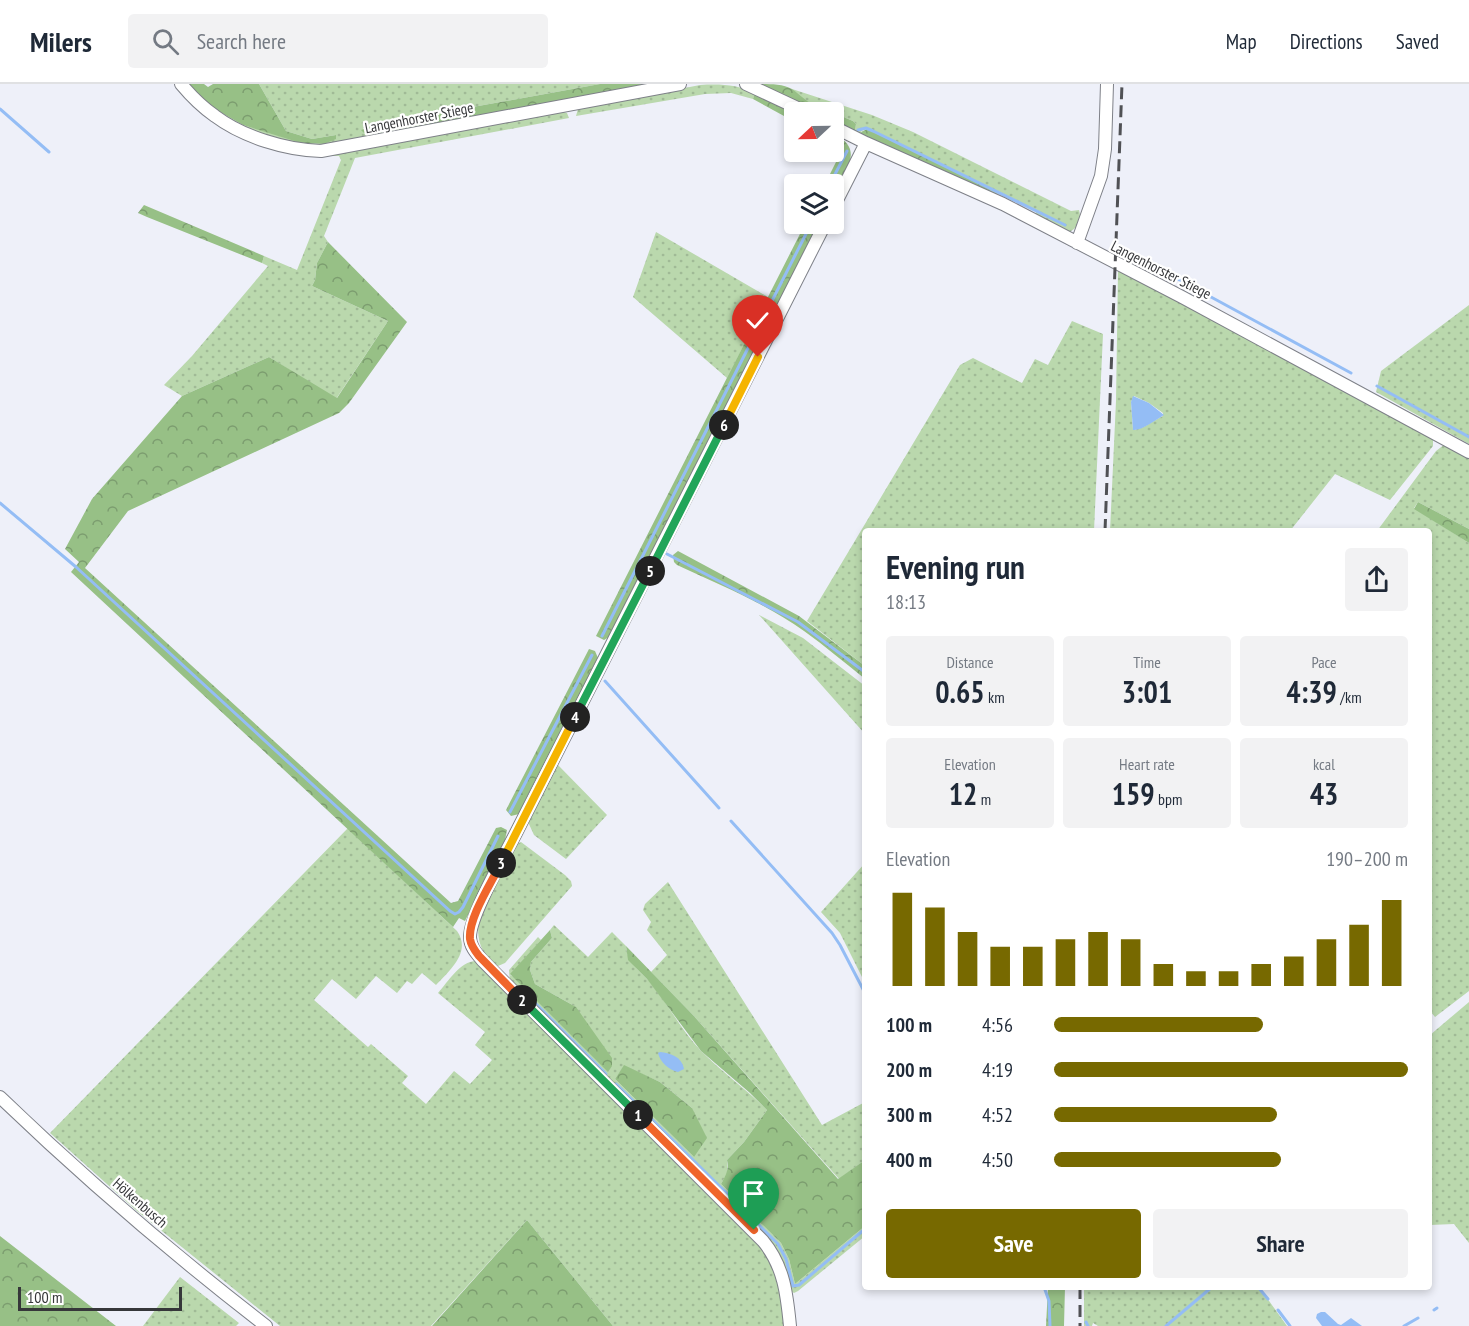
<!DOCTYPE html>
<html lang="en">
<head>
<meta charset="utf-8">
<style>
	body { margin:0; font-family:"PT Sans Narrow",sans-serif; background:#f2f2f3; color:#1f2937; height:100vh; display:flex; flex-direction:column; font-size:22px; white-space:nowrap }
	* { box-sizing:border-box; margin:0 }
	p { font-size:20px; color:#747a83 }
	.icon { flex:none; width:33px; height:33px; fill:none; stroke:currentColor; stroke-width:2; stroke-linecap:round; stroke-linejoin:round }
	.map { position:relative; flex:1; overflow:hidden }
	.panel { position:absolute; left:862px; top:444px; width:570px; height:762px; display:flex; flex-direction:column; background:#fff; border-radius:6px; box-shadow:0 3px 9px #0003 }
	.panel>* { flex:none }
	.needle { width:39px; rotate:248deg }
	.fabs { position:absolute; left:784px; top:18px; display:grid; gap:12px }
	.fabs a { display:grid; place-items:center; width:60px; height:60px; border-radius:6px; background:#fff; box-shadow:0 3px 9px #0003; font-size:30px }
	.scale { position:absolute; left:18px; bottom:15px; width:164px; box-sizing:border-box; padding-left:6px; border:3px solid #36373a; border-top:0; font-size:16px; line-height:21px; white-space:nowrap; color:#36373a; -webkit-text-stroke:4px #fff; paint-order:stroke }
	.pin { position:absolute; display:grid; place-items:center; width:51px; height:51px; color:#fff; margin:-62px -26px; border-radius:50% 50% 50% 0; rotate:-45deg; box-shadow:0 0 6px #0007 }
	.pin .icon { rotate:45deg }
	.km { position:absolute; width:30px; height:30px; margin:-15px; border-radius:50%; background:#222; color:#fff; font-size:16px; line-height:30px; text-align:center }
	.round { display:grid; place-items:center; flex:none; width:63px; height:63px; border-radius:6px; background:#f2f2f3 }
	.head { display:flex; align-items:center; justify-content:space-between; height:102px; padding:0 24px }
	h1 { font-size:33px; font-weight:700; line-height:45px }
	.metrics { display:grid; grid-template-columns:repeat(3,1fr); gap:9px; height:102px; padding:6px 24px }
	.metrics div { display:grid; align-content:center; border-radius:6px; background:#f2f2f3; text-align:center }
	.metrics b { font-size:30px; font-weight:700 }
	.metrics small { font-size:16px; font-weight:400 }
	.metrics p { font-size:16px }
	.chart { height:168px; padding:12px 24px }
	.chart p { display:flex; justify-content:space-between }
	.chart svg { width:100%; height:108px; margin-top:6px; stroke:#776900; stroke-width:6 }
	.button { display:flex; gap:12px; margin-top:auto; padding:12px 24px }
	.button a { flex:1; height:69px; border-radius:6px; background:#776900; color:#fff; font-size:24px; font-weight:700; line-height:69px; text-align:center }
	.button a+a { background:#f2f2f3; color:#1f2937 }
	ul { padding:0 24px; list-style:none; font-size:20px }
	li { display:grid; grid-template-columns:96px 72px 1fr; align-items:center; height:45px }
	li i { height:15px; border-radius:8px; background:#776900 }
	header { display:flex; align-items:center; gap:36px; box-sizing:border-box; height:84px; padding:0 30px; background:#fff; border-bottom:2px solid #e0e1e3 }
	header strong { font-size:28px }
	nav { display:flex; gap:33px; margin-inline-start:auto; font-size:21px }
	.search { width:420px; height:54px; background:#f2f2f3; display:flex; align-items:center; gap:15px; box-sizing:border-box; padding:0 21px; border-radius:6px; color:#747a83; font-size:22px }
	.map>svg:first-child { display:block }
</style>
</head>
<body>
<header>
<strong>Milers</strong>
<div class="search"><svg class="icon" aria-label="search" viewBox="0 0 24 24"><circle cx="10" cy="10" r="6"/><path d="M15 15l6 6"/></svg>Search here</div>
<nav><a>Map</a><a>Directions</a><a>Saved</a></nav>
</header>
<div class="map">
<svg width="1469" height="1242" viewBox="0 0 1469 1242">
	<defs>
		<pattern id="grass-dots" width="8" height="8" patternUnits="userSpaceOnUse" patternTransform="scale(1.5)"><rect width="8" height="8" fill="#bad8ad"/><path d="M2 2h.1M6 6h.1" fill="none" stroke="#a0ba96" stroke-width="1.8" stroke-linecap="round"/></pattern>
		<pattern id="forest-crowns" width="20" height="18" patternUnits="userSpaceOnUse" patternTransform="scale(1.5)"><rect width="20" height="18" fill="#97c086"/><path d="M2 6a3 3 0 1 1 6 0M12 15a3 3 0 1 1 6 0" fill="none" stroke="#7c9d6f"/></pattern>
	</defs>
	<rect width="100%" height="100%" fill="#eef0f9"/>
	<!-- grass -->
	<path fill="url(#grass-dots)" fill-rule="evenodd" d="M174,0H176L195,21L213,35L235,48L259,57L313,70L352,67L560,27L567,29L569,34L355,74L324,152L328,158L317,179L315,196L312,202L388,237L336,315L269,273L182,312L164,301L192,272L268,182L262,179L264,172L297,186L341,76L339,72C305,73 251,61 222,44C203,32 188,16 174,0Z
		M188,0L213,24L243,41L315,60H324L336,51L312,55L286,47L259,0H600L363,43L364,49L417,39L442,38L559,17L328,63L280,56L245,44L209,23Z
		M700,1C719,0 738,0 755,10L753,15L731,9L705,10L576,32L578,25Z
		M792,5L872,31L913,48L1071,127L1079,126C1082,136 1078,144 1069,148L1034,131L1037,127L1034,125L998,107L997,112L989,108L990,103L867,45L861,47L862,51L855,47L856,40L853,37C836,29 803,21 792,5Z
		M656,148L768,213L727,294L633,213Z
		M1118,187L1163,208L1433,354V362L1390,416L1335,390L1290,447H1110L1116,317ZM1134,312L1149,319L1163,329V332C1152,337 1144,345 1133,346L1131,318Z
		M1469,221V360L1376,308L1381,287Z
		M1072,237L1103,250L1094,447H866L865,582L807,537L960,281L973,274L1022,299L1035,275L1048,281Z
		M1445,360L1469,372V445L1418,418L1414,424L1469,459V907L1435,933L1430,927V447H1377L1436,367Z
		M759,531L803,554L865,602V650Z
		M558,681L607,731L566,775L534,751L528,738L534,721Z
		M348,744L457,847C472,868 449,887 436,901L422,889L412,900L407,897L397,909L376,892L356,915L332,895L314,916L368,963L371,960L408,992L402,999L426,1020L454,987L470,1000L492,976L475,961L485,948L438,909C448,898 460,877 476,877L758,1157L776,1186L786,1242H613L527,1136L431,1242H280L137,1127L50,1049Z
		M521,758L565,791L571,797L572,802L505,879L498,882C480,871 475,852 480,833L512,767L517,760Z
		M865,779V899L840,849L821,828Z
		M668,798L822,1041L865,1018V1076L839,1095L693,931L651,888L667,871L647,846L651,838L643,826L645,820Z
		M554,841L588,873L612,848L626,862C627,878 638,885 648,896C667,918 681,946 701,967C722,988 746,1005 767,1026L744,1058L727,1076V1090L721,1100L781,1159L789,1175L795,1200L865,1142V1152L798,1207L794,1209L791,1207L784,1187L510,898L509,886L538,853L541,856L510,891L576,923L535,900L530,886L531,878L552,854L550,846ZM624,982L660,998L692,1024L694,1073L615,995Z
		M1469,918V1159L1454,1140L1430,1141V951Z
		M180,1193L239,1239L236,1242H143Z
		M1084,1203H1259L1287,1242H1098L1093,1239L1092,1242H1084Z"/>
	<!-- forest -->
	<path fill="url(#forest-crowns)" d="M188,0H204L208,3L213,0H259L286,47L312,55L336,51V55L324,60L301,59L243,41L213,24Z
		M600,0H651L442,38L417,39L364,49L361,46L364,45L363,43Z
		M760,0C770,0 783,0 792,5C800,11 808,19 818,23C830,28 842,32 853,37L856,40L855,47L834,38V28H816Z
		M755,9L795,30V38L753,15Z
		M867,45L990,103V107L862,51L861,48Z
		M834,50C865,65 846,86 834,109V100H825L843,64L834,59Z
		M144,121L264,172L262,179L147,133L138,129Z
		M805,140H818L609,553L604,556L596,552Z
		M328,158L407,238L349,319L339,329L128,427L85,484L451,819L458,817L496,744L501,743L507,746L505,756L465,837L459,834L453,843L71,488L79,478L65,465L92,415L182,312L269,273L337,314L388,237L312,202L315,196L317,179Z
		M1418,418L1469,445V459L1414,425Z
		M678,467L799,532L865,582V595C845,579 825,562 804,547C765,519 720,501 677,481L674,478L673,471Z
		M589,565L595,567L598,574L519,730L511,732L506,726Z
		M550,846L552,854L531,878L530,886L535,900L576,923L612,974V982L608,988L510,890Z
		M626,862L693,931L838,1095L865,1076V1142L795,1200L789,1175L781,1159L721,1100C726,1091 729,1086 727,1076L744,1058L767,1026L750,1009L701,967L647,895L628,876Z
		M624,981L660,998L692,1024L707,1054L694,1073L615,995Z
		M527,1136L613,1242H432Z
		M0,1152L116,1242H0Z
		M1048,1203H1065L1064,1242H1046Z"/>
	<!-- water -->
	<path fill="#94bdf5" d="M1133,312L1149,319L1164,331C1156,336 1141,347 1133,346L1131,318Z
		M660,968C671,969 682,973 684,985L678,988C669,986 660,978 658,969Z
		M1321,1228H1325L1338,1240L1341,1241L1351,1234L1362,1242H1322L1316,1234L1317,1230Z"/>
	<g fill="none" stroke-linecap="round" stroke-linejoin="round">
		<!-- stream -->
		<path stroke="#94bdf5" stroke-width="3" d="M0,25L49,68
			M858,46L866,44L873,47L1065,141
			M830,100L847,67
			M1176,194L1351,289
			M1377,302L1469,353
			M0,419L76,483L450,827L455,830L459,828L463,823L498,752
			M667,470L798,538L866,589
			M602,552L811,140
			M605,597L719,724
			M510,728L592,571
			M731,737L832,849L840,861L866,911
			M521,905L606,990
			M616,1000L778,1160L786,1175L793,1202L799,1201L866,1144
			M1044,1203L1049,1217L1050,1242
			M1258,1203L1268,1215
			M1278,1226L1290,1242
			M1434,1226L1437,1224
			M1086,1238L1088,1242
			M1166,1242L1212,1203
			M1404,1242L1418,1234"/>
		<defs>
			<path id="minor" d="M181,0C191,12 202,23 215,32C243,53 286,66 321,67L680,0
				M746,0L806,28
				M834,43L866,59L1003,120L1182,213L1469,368
				M834,122L866,59
				M1077,159L1101,92L1105,65L1107,0
				M0,1013C84,1094 173,1170 266,1242
				M790,1242C787,1211 784,1182 763,1157L483,877C477,870 470,863 470,853C470,831 506,769 517,747L825,140"/>
		</defs>
		<!-- minor casing -->
		<use href="#minor" stroke="#7e8088" stroke-width="14"/>
		<!-- minor -->
		<use href="#minor" stroke="#fff" stroke-width="12"/>
		<!-- rail -->
		<path stroke="#505155" stroke-width="3" stroke-dasharray="12 6" stroke-linecap="butt" d="M1105,447L1122,0
			M1080,1203V1242"/>
	</g>
	<g fill="none" stroke-linecap="round" stroke-linejoin="round">
		<defs>
			<path id="split-1" d="M638,1031L754,1146"/>
			<path id="split-2" d="M522,916L638,1031"/>
			<path id="split-3" d="M501,779C492,798 468,834 470,855C471,862 475,867 479,872L522,916"/>
			<path id="split-4" d="M501,779L575,633"/>
			<path id="split-5" d="M575,633L650,487"/>
			<path id="split-6" d="M650,487L724,341"/>
			<path id="split-7" d="M724,341L758,273"/>
		</defs>
		<!-- split-1 casing -->
		<use href="#split-1" stroke="#fff" stroke-width="12"/>
		<!-- split-2 casing -->
		<use href="#split-2" stroke="#fff" stroke-width="12"/>
		<!-- split-3 casing -->
		<use href="#split-3" stroke="#fff" stroke-width="12"/>
		<!-- split-4 casing -->
		<use href="#split-4" stroke="#fff" stroke-width="12"/>
		<!-- split-5 casing -->
		<use href="#split-5" stroke="#fff" stroke-width="12"/>
		<!-- split-6 casing -->
		<use href="#split-6" stroke="#fff" stroke-width="12"/>
		<!-- split-7 casing -->
		<use href="#split-7" stroke="#fff" stroke-width="12"/>
		<!-- split-1 -->
		<use href="#split-1" stroke="#f0652b" stroke-width="8"/>
		<!-- split-2 -->
		<use href="#split-2" stroke="#22a559" stroke-width="8"/>
		<!-- split-3 -->
		<use href="#split-3" stroke="#f0652b" stroke-width="8"/>
		<!-- split-4 -->
		<use href="#split-4" stroke="#f5b400" stroke-width="8"/>
		<!-- split-5 -->
		<use href="#split-5" stroke="#22a559" stroke-width="8"/>
		<!-- split-6 -->
		<use href="#split-6" stroke="#22a559" stroke-width="8"/>
		<!-- split-7 -->
		<use href="#split-7" stroke="#f5b400" stroke-width="8"/>
	</g>
	<g text-anchor="middle" stroke-width="4.5" stroke-linejoin="round" paint-order="stroke">
		<!-- street labels -->
		<g font-size="15" fill="#36373a" stroke="#fff">
			<text transform="translate(419 34) rotate(-11)" y="5">Langenhorster Stiege</text>
			<text transform="translate(1161 186) rotate(27)" y="5">Langenhorster Stiege</text>
			<text transform="translate(140 1119) rotate(41)" y="5">Hölkenbusch</text>
		</g>
	</g>
</svg>
<div class="fabs">
<a><svg class="needle" viewBox="-14 -14 28 28"><path d="M0-13l5 13h-10z" fill="#e53935"/><path d="M0 13l5-13h-10z" fill="#747a83"/></svg></a>
<a><svg class="icon" aria-label="layers" viewBox="0 0 24 24"><path d="M12 4l9 5-9 5-9-5zM3 14l9 5 9-5"/></svg></a>
</div>
<div class="scale">100 m</div>
<div class="pin" style="left:754px;top:1146px;background:#1e9e55"><svg class="icon" aria-label="arrive" viewBox="0 0 24 24"><path d="M6 21V4h12l-3 4 3 4H6"/></svg></div>
<div class="pin" style="left:758px;top:273px;background:#d93025"><svg class="icon" aria-label="check" viewBox="0 0 24 24"><path d="M5 12l5 5 9-10"/></svg></div>
<b class="km" style="left:638px;top:1031px">1</b>
<b class="km" style="left:522px;top:916px">2</b>
<b class="km" style="left:501px;top:779px">3</b>
<b class="km" style="left:575px;top:633px">4</b>
<b class="km" style="left:650px;top:487px">5</b>
<b class="km" style="left:724px;top:341px">6</b>
<section class="panel">
<div class="head"><div><h1>Evening run</h1><p>18:13</p></div><a class="round"><svg class="icon" aria-label="share" viewBox="0 0 24 24"><path d="M12 15V3M7 8l5-5 5 5M5 13v7h14v-7"/></svg></a></div>
<div class="metrics">
<div><p>Distance</p><b>0.65<small> km</small></b></div>
<div><p>Time</p><b>3:01</b></div>
<div><p>Pace</p><b>4:39<small> /km</small></b></div>
</div>
<div class="metrics">
<div><p>Elevation</p><b>12<small> m</small></b></div>
<div><p>Heart rate</p><b>159<small> bpm</small></b></div>
<div><p>kcal</p><b>43</b></div>
</div>
<div class="chart"><p><span>Elevation</span>190–200 m</p>
<svg viewBox="0 0 160 44" preserveAspectRatio="none"><path d="M5 44V6M15 44V12M25 44V22M35 44V28M45 44V28M55 44V25M65 44V22M75 44V25M85 44V35M95 44V38M105 44V38M115 44V35M125 44V32M135 44V25M145 44V19M155 44V9"/></svg>
</div>
<ul>
<li><b>100 m</b>4:56<i style="width:59%"></i></li>
<li><b>200 m</b>4:19<i style="width:100%"></i></li>
<li><b>300 m</b>4:52<i style="width:63%"></i></li>
<li><b>400 m</b>4:50<i style="width:64%"></i></li>
</ul>
<div class="button"><a>Save</a><a>Share</a></div>
</section>
</div>
</body>
</html>
